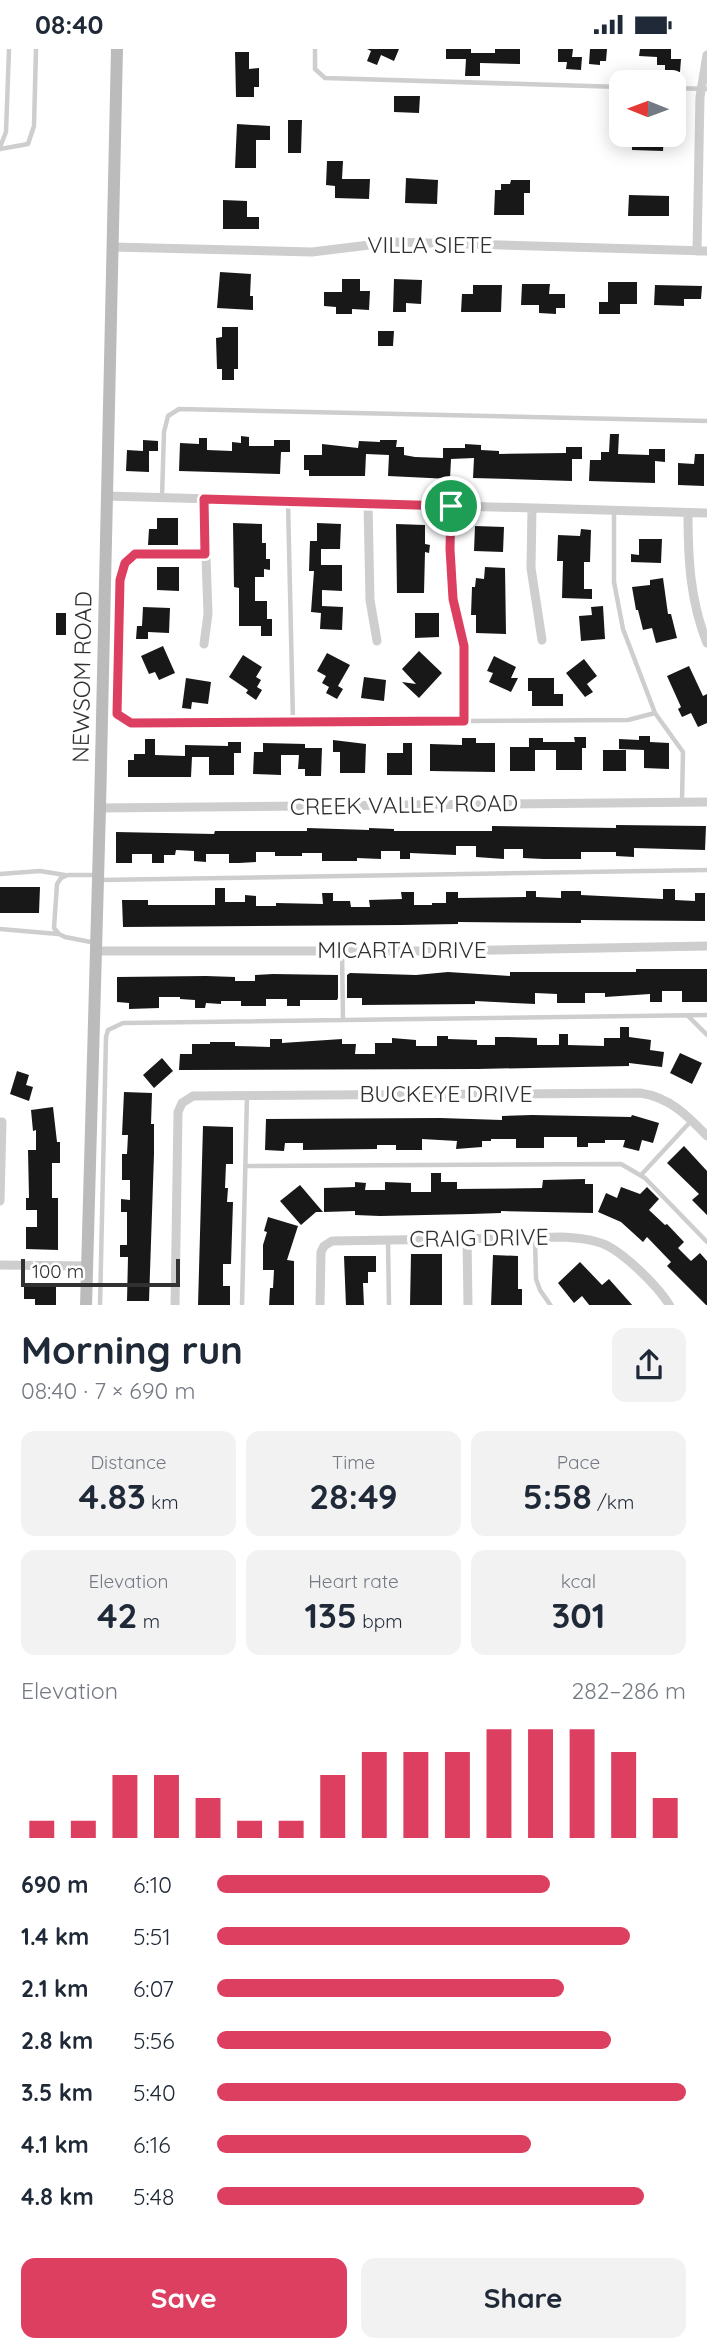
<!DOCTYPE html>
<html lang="en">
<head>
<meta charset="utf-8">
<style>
	body { margin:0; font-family:Quicksand,sans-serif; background:#f2f2f3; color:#1f2937; height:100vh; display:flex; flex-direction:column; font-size:26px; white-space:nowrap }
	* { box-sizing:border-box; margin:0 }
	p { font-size:23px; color:#747a83 }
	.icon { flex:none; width:38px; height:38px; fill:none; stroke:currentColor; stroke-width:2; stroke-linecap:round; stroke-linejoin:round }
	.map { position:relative; height:1256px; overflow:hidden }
	.side { display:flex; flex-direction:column; background:#fff; flex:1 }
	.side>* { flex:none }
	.needle { width:46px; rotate:271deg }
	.buttons { position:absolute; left:609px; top:21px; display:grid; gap:14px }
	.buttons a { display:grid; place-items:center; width:77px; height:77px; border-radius:14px; background:#fff; box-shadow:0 4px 18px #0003; font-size:35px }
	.scale { position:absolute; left:21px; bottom:18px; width:159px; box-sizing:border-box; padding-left:7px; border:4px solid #313131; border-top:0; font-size:19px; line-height:24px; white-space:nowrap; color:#313131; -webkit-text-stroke:5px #fff; paint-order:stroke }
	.pin { position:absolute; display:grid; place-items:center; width:60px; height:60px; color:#fff; margin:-30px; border:4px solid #fff; border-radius:50%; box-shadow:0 2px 7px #0007 }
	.round { display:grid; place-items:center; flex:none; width:74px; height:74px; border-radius:14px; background:#f2f2f3 }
	.headline { display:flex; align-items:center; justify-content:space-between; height:119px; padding:0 21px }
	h1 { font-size:38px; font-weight:800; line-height:52px }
	.metrics { display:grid; grid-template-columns:repeat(3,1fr); gap:10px; height:119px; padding:7px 21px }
	.metrics div { display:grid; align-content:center; border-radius:14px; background:#f2f2f3; text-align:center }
	.metrics b { font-size:35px; font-weight:800 }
	.metrics small { font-size:19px; font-weight:400 }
	.metrics p { font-size:19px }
	.chart { height:196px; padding:14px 21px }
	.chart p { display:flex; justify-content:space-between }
	.chart svg { width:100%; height:126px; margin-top:7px; stroke:#dd3f61; stroke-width:6 }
	.primary-button { display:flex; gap:14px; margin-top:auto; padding:14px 21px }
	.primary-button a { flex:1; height:80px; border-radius:14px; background:#dd3f61; color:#fff; font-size:28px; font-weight:800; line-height:80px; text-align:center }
	.primary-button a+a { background:#f2f2f3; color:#1f2937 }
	ul { padding:0 21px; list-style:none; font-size:23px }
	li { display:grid; grid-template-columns:112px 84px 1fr; align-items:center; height:52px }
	li i { height:18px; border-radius:9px; background:#dd3f61 }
	.status { display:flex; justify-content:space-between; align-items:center; height:49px; padding:0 35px; background:#fff; direction:ltr }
	.status svg { height:19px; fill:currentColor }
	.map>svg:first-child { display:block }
</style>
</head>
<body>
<div class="status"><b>08:40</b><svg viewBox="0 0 49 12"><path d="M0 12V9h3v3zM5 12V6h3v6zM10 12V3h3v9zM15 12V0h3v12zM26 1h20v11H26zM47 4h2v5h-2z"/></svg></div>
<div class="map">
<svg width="707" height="1257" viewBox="0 0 707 1257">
	<rect width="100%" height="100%" fill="#fff"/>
	<!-- building -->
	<path fill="#181818" d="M367,0H399L394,12L381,6L377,16L367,12L371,2Z
		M446,0H471V4H495V0H520V15L480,14V27H465L466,10H446Z
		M558,0H573L572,8H582L581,21L566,20L567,13H558Z
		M590,0H607L606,12H600V16L589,15Z
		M640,0H671V10H681L680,23H665V16H657V8L639,7Z
		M235,3H249V20L259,19V38H254V48H236Z
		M394,47H420L419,64L394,63Z
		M288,71H302L301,104H288Z
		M237,75L270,77V91H256V119H235Z
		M632,86H664L663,102L632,101Z
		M327,112H343L342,130H370L369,150L335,149V137L326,136Z
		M406,129L438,131L437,155L405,154Z
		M511,131H530V144H524V166H494L495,141H501V135H510Z
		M629,146L669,147V167H628Z
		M223,151L247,152V168H259V180H223Z
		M220,223L251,225L250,247H253V261L217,259Z
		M342,230H360V242H370L369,261L352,260V265H336V258L324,257V243H342Z
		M394,230L422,231L421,255L406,254V263H393Z
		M608,233H637V255H620V265H599V253H608Z
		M522,235H550L549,245H565V259H556V265L539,264V256H521Z
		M473,236H502L501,263H461L462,245H473Z
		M655,236L702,237L701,250H684V257L654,256Z
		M222,278H238V320H234V331H222V320H217L216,289L222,288Z
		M378,282H394L393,297H378Z
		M610,385H619L618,405L649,406V400H665V413L655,412V434L589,432L590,411H601V403H609Z
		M241,387L249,388V397H274V391H290V403H281L280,425L179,422L180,394L199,395V389H207V401L232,402V393L241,394Z
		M143,391L158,392V402H149V423L126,422L127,401L143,402Z
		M380,391H397L396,398H404V406L415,408L443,409V399H465V395L481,396V401L499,402V405L566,404V398H582V410H572V432L473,429L474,409L451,410L450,430L388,427L389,406L366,405L365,427H309V421H304V406H322V395L358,399L359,392L380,393Z
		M695,405H704V437L678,436V414L694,415Z
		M157,469H178V496H148L149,480H157Z
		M233,474L262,475V494H266V510H270V521L264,520V528H255V552H267V570H272V587H261V577H239V539L234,538Z
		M317,474L341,475L340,500H321V516H342V542L322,541V557L343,558L342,581L320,580L321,564L311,563L314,522H309L310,492H317Z
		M396,475L425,476V495L430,496L429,504L425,503L424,544H397Z
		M475,477L504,478L503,503L474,502Z
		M581,480L591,481L590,513H584V540H592V550L562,549L563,512H557L558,486L580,487Z
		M639,490H662L661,514L631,513V505L639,506Z
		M157,518H179V542L157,541Z
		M485,518L505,519L506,585L476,584V566H471L472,538H475L476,529L484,530Z
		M663,529L668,565H671L677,589L656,594L652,579L643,581L638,561H636L632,538L650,536V531Z
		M603,557L605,590L581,592L579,567L592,566L591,558Z
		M143,558L170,559L169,584L148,583V590H136L137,577H142Z
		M56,564H66V586H56Z
		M415,564H439V588L415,589Z
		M163,597L175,624L159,631L155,623L149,625L141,607Z
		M419,602L442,624L419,649L402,633L416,635L402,620Z
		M327,604L350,616L338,637L343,640L337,650L326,644L329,638L322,634L326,627L317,622Z
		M243,606L262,618L256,628L261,631L257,638L262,641L256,651L246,644L248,641L229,628Z
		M494,607L516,618L511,629H518L511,643L489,633L493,624L487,622Z
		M584,610L597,627L587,635L593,643L585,648L566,624Z
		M689,617L703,647L707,645V674L698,678L691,664L682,668L678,660L681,658L667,627Z
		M364,628L386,631L384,652L361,649Z
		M186,629L211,633L208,655L192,653L191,660L182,659Z
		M528,629H554V645H563V657H532V642H528Z
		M639,687H650V693L669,694V720L644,719V701L619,700V690L639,691Z
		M574,688H586V699H582V721H556V701H535V722H510V698H529V689H543V693H575Z
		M462,689H476V694H495V723L430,722V695L462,696Z
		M145,690H155V706L185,707V696L228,697V693H241V704H234V726H209V708H192L191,728H128V711H134V705H145Z
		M333,691L366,695L365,724H340V703H333Z
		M263,694L305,695V699H322L321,727H305V720H298L299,706H281V726L253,725L254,703H263Z
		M403,694H412V726H387V704H403Z
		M603,701H626V722H603Z
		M616,776L706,777L705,801L634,799V808L616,807V803H581V810H543L523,809V800H504V810L476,808V797H456V806L410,804V810H400V802H381V810L357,809V812H322V804H302V807H275V803H256V813L239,814H229V805H206V813L194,812V802L176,801L175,806H164V814H152V805H132V814H116V783L214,785L215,782H307V779L369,781V779L394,780V782H492V777L616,779Z
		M0,838H40L39,864H0Z
		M215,839H225V853H245V846L256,847V857H276V854L323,855L322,844H333V852H350L351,858H370L369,851L402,850L401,843H414V856H432V854H446V843H458V849L526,848V842H536V848L561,849V842H581V846L663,850V840H675V851L695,852V844H705V872L581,871V874L458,873V875L402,876L123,878L122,851H148V856H215Z
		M636,920H707V953H682V942H662V953H650V945L605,948V944H585V954H557V945L535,944V955L475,952V955L362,956V949H347V926L350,924L416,926L448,923L510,927V923H636Z
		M273,925L338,926V949L337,951H300V957H287V950H266V957H241V952H221V955L206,954L205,959H195V951L180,950V948H159V959L129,960V954L117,953V928L206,927L235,928V932H255V926Z
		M620,978H629V988L651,991L650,1001L664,1003L662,1018L629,1014V1017L477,1020L179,1021L180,1005H192V995H210V993H235V997L270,998V990H282V994L342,990V995H356L355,1005H375V994H392V989L416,991V997H437V987H448V990L477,991V996H495V988H508L537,989V996H559V985H568V996L604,997V989H620Z
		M680,1004L702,1014L692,1035L670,1024Z
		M162,1009L173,1022L154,1039L143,1026Z
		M17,1022L29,1026L26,1036L33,1038L29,1052L10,1045Z
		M124,1043L152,1044L151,1075H154V1105L149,1252H127L128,1208H120V1196H127V1163H121V1150L130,1151V1131H122V1105H127L128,1086H122Z
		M53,1058L57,1093H60V1114H52V1149H58V1201L26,1200V1178H37V1161H26V1149H29L28,1101H36V1081L33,1082L31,1061Z
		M532,1066L631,1068L632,1066L659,1074L653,1094L642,1091L639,1102L623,1098L625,1091H605V1094H588V1098H577V1088H544V1099H516V1090H491V1092H482V1098L456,1100L457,1092L422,1090V1101H396V1096H377V1100L303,1101V1094H285L284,1102L265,1101L266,1070L440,1069L502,1071V1067Z
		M203,1077L233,1078V1115H226L225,1139H228L227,1153H233L231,1215H223V1237H230V1257H198Z
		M684,1097L707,1122V1166L692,1151L699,1145L667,1114Z
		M431,1124H441V1133H457V1140L542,1139L543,1131L585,1130V1135H593V1164L501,1162V1164L471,1165L380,1167L355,1166V1162L324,1163V1139L355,1138V1133L366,1134L365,1141H385V1133L411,1134V1143H431Z
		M300,1136L323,1163H316L301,1176L280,1152Z
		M621,1138L640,1145L647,1138L659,1150L649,1161L665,1176L667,1175L684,1193L678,1199L691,1212L700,1204L707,1212V1257L667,1217L671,1213L647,1188L643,1193L621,1173L598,1163L606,1144L617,1149Z
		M268,1168L298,1177L287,1211L294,1212V1257H269L270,1239H273L274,1221H263V1196L267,1183L264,1182Z
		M411,1205H442V1257H410Z
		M493,1206L518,1207V1240H522V1257H491Z
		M344,1207H376V1223H368V1234H363L364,1257H346Z
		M580,1213L602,1236L609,1230L633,1257H590L582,1247L574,1254L558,1234Z
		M24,1238H56V1257H35V1250H24Z"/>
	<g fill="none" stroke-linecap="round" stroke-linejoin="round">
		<!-- lane -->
		<path stroke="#cecece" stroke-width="4.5" d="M315,0V20L325,29L621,38
			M674,39L707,40
			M0,98L6,83L9,0
			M0,100L28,95L34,77L36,0
			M162,448L164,383L168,367L179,360L707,372
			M288,453L293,673
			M451,457L450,500L453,550L464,597L463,672
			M614,461V533L623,580L655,664L683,703L682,752
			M204,505H135L125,514L120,531L117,665L131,674L628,671L655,664
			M0,825L40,822L65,826
			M99,831L707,821
			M0,880L58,885
			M96,894L65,888L59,885L54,879L57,835L61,829L68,826H97
			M342,902L343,971
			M688,967L707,986
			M245,1117L621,1115L645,1129L707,1193
			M641,1126L691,1072
			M535,1188L536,1230L540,1241L551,1257
			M388,1191L389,1257
			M100,1257L106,988L108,981L123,974L707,966
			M242,1257L247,1047"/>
		<!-- street -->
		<path stroke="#cecece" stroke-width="9" d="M112,198L312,203L394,193L707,202
			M697,202L700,48L707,6
			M106,447L707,464
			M368,455L370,551L377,592
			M532,459L531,519L542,591
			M688,464C688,509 690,552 707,594
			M204,595L208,565L204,450
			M100,759L707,753
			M97,902H446L707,897
			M0,1073H2L0,1152
			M467,1189L468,1257
			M0,1216L88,1217
			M175,1257L178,1063L182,1054L193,1047L640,1044C669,1048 687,1066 707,1087
			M320,1257L321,1203L324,1197L332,1192L562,1188C577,1189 592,1190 606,1196C626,1206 658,1237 670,1257"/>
		<!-- secondary -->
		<path stroke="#bbb" stroke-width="12" d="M86,1257L100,759L117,0"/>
	</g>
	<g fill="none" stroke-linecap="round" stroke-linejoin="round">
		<defs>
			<path id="route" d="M204,450L451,457L450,500L453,550L464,597V672L131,674L117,665L120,531L125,514L135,505H205Z"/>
		</defs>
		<!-- route casing -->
		<use href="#route" stroke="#fff" stroke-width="14"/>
		<!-- route -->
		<use href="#route" stroke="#dd3f61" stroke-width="9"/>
	</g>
	<g text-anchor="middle" stroke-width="7" stroke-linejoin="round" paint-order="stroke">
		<!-- street labels -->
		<g font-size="23" fill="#313131" stroke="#fff">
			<text x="430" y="204">VILLA SIETE</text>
			<text transform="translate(82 628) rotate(-89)" y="8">NEWSOM ROAD</text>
			<text transform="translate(404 756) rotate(-1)" y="8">CREEK VALLEY ROAD</text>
			<text x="402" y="909">MICARTA DRIVE</text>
			<text x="446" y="1053">BUCKEYE DRIVE</text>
			<text transform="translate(479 1189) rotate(-1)" y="8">CRAIG DRIVE</text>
		</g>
	</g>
</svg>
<div class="buttons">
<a><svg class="needle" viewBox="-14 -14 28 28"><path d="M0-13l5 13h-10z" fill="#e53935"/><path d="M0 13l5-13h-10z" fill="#747a83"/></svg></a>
</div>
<div class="scale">100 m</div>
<div class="pin" style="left:451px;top:457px;background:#1e9e55"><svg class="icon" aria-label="arrive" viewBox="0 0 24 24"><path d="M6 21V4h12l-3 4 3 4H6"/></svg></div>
</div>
<section class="side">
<div class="headline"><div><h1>Morning run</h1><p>08:40 · 7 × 690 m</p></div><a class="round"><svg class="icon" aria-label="share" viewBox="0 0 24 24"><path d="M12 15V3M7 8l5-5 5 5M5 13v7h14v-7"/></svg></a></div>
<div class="metrics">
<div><p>Distance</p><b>4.83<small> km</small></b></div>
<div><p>Time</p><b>28:49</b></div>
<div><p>Pace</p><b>5:58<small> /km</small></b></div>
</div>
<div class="metrics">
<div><p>Elevation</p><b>42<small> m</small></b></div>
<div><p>Heart rate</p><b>135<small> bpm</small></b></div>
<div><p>kcal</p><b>301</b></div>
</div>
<div class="chart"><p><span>Elevation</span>282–286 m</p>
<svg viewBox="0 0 160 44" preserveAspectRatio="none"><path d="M5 44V38M15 44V38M25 44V22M35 44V22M45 44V30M55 44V38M65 44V38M75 44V22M85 44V14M95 44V14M105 44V14M115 44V6M125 44V6M135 44V6M145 44V14M155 44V30"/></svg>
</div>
<ul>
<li><b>690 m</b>6:10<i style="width:71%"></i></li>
<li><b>1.4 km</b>5:51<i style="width:88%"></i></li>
<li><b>2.1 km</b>6:07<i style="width:74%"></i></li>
<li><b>2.8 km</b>5:56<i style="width:84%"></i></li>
<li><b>3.5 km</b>5:40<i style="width:100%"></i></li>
<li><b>4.1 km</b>6:16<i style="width:67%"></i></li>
<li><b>4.8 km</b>5:48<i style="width:91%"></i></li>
</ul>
<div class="primary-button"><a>Save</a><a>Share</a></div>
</section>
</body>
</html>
